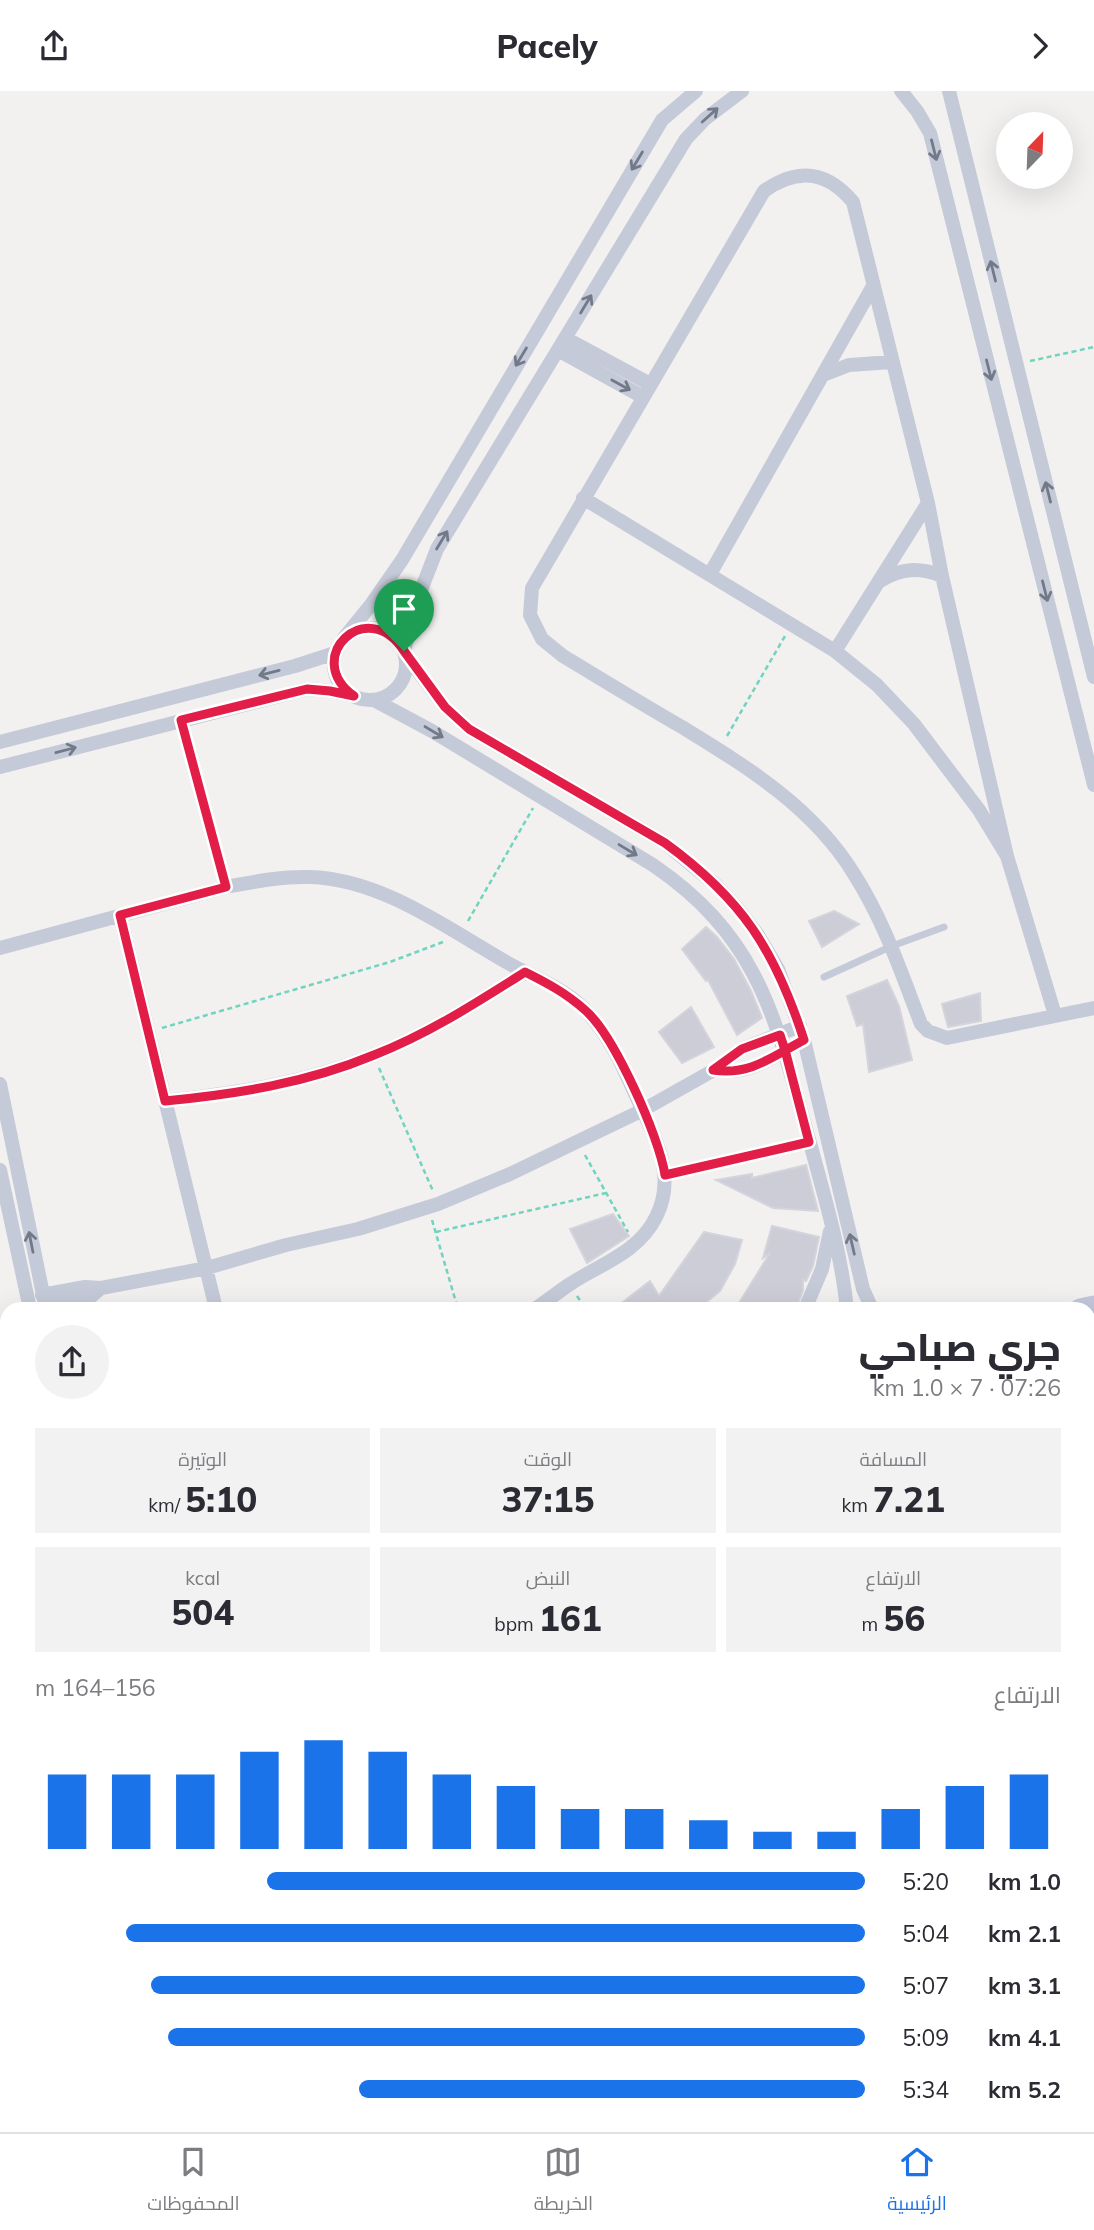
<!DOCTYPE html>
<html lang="ar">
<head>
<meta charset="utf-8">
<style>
	body { margin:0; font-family:Mulish,Cairo,sans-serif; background:#f2f2f3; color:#2b2b33; direction:rtl; height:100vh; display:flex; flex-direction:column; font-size:26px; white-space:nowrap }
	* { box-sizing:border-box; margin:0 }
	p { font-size:23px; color:#7c7c81 }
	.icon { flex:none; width:38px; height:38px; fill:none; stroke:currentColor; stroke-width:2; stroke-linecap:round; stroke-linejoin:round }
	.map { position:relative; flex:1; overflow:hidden; direction:ltr }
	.drawer { position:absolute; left:0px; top:1211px; width:1096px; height:831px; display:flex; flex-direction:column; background:#fff; border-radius:21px 21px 0 0; box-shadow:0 7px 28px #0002; direction:rtl }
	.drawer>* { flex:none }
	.needle { width:46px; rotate:23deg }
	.controls { position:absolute; left:996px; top:21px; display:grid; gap:14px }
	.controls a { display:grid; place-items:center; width:77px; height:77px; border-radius:50%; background:#fff; box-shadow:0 7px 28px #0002; font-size:35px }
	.pin { position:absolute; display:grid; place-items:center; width:60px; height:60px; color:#fff; margin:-72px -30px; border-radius:50% 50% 50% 0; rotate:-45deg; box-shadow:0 0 7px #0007 }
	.pin .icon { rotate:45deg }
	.round { display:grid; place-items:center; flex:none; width:74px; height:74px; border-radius:37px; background:#f2f2f3 }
	.headline { display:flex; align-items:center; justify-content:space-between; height:119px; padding:0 35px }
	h1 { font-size:38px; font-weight:800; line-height:52px }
	.stats { display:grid; grid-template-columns:repeat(3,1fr); gap:10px; height:119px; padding:7px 35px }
	.stats div { display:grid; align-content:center; border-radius:0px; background:#f2f2f3; text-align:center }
	.stats b { font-size:35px; font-weight:800 }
	.stats small { font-size:19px; font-weight:400 }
	.stats p { font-size:19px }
	.chart { height:196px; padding:14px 35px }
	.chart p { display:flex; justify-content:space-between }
	.chart svg { width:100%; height:126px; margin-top:7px; stroke:#1a73e8; stroke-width:6 }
	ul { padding:0 35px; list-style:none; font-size:23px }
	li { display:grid; grid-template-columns:112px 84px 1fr; align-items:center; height:52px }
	li i { height:18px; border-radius:9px; background:#1a73e8 }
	header { display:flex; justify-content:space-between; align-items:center; height:91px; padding:0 35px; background:#fff; font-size:32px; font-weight:800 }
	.menu { display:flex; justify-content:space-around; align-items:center; height:98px; border-top:2px solid #e1e1e2; background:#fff; font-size:19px; color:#7c7c81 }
	.menu a { display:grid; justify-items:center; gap:4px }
	.menu .selected { color:#1a73e8 }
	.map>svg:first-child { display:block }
</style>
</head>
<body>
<header><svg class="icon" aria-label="forward" viewBox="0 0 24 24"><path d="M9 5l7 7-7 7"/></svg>Pacely<svg class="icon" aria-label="share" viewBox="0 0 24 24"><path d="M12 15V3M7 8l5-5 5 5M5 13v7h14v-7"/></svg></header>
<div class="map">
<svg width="1094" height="2041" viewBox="0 0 1094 2041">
	<rect width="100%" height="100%" fill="#f3f0f0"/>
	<!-- building -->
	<path fill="#cccdd6" stroke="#d3d4dc" stroke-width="2" d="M834,820L859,833L822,856L809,830Z
		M706,836L717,846L734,868L751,900L762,927L737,944L708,889L706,890L682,858Z
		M887,889L899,915L912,969L869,981L863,933L857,935L847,905Z
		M980,902L981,930L948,936L942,913Z
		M691,916L714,956L682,972L659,941Z
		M806,1074L818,1120L773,1117L716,1089L752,1083V1087Z
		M613,1123L629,1145L587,1172L570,1138Z
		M772,1135L819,1146L813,1175L806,1190L803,1189V1199L796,1218H746L739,1212L770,1162L763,1167Z
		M704,1141L742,1149L735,1173L720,1200L698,1218H614L650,1190L659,1205Z"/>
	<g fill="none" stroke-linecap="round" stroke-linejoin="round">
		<!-- path -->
		<path stroke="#70d4be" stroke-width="2.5" stroke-dasharray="5 3.5" stroke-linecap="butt" d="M1030,270L1094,256
			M727,645L785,545
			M186,646L222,781
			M468,830L533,717
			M162,937L390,871L443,851
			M379,977L433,1100
			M585,1064L628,1141
			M679,1081L795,1054
			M432,1129L458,1218
			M436,1141L606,1102
			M577,1205L586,1218
			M1088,1316L1094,1315
			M0,1481L7,1477
			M0,1488L7,1492
			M1088,1492L1094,1519
			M1088,1724L1091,1736
			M1088,1799L1094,1798
			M274,2035L275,2041
			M336,2035L338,2041
			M367,2035L369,2041
			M495,2035L496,2041
			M547,2035L549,2041
			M584,2035L585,2041"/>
		<!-- lane -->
		<path stroke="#c5cad8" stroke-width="7" d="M824,886L892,855L944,836
			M0,1895L7,1894
			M1088,1953L1094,1952
			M1088,1978L1094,2001"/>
		<!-- street -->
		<path stroke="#c5cad8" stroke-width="14" d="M901,0L917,20L930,42L1094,694
			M949,0L1094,586
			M565,247L650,293
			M558,259L643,306
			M823,284L849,274L892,271
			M583,407L835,560L877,594L914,633L979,719L1007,765L1055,924
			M710,483L873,195
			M880,490C901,477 919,476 942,485
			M334 573a36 36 0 1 1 72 0a36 36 0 1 1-72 0Z
			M344,547L370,515L402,469L662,29L696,0
			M404,560L418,507L437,458L686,48L705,28L742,0
			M835,560L928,412
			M405,563L445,616L469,638L665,752L716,794L738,818L758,844L778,878L804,949L863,1198L872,1218
			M374,609L432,640L653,774C763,849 776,932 810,1052C825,1107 841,1161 847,1218
			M0,651L295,575L335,562
			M0,676L307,598L330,600L354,605
			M1007,765L942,485L928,412L853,111C827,80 798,76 764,100L532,497L530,524L542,548L563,565C603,589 642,613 682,636C747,676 813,716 854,783C884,830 901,881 921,933L928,940L947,947L1094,917
			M120,824L216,1218
			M0,857L226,796C253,791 282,785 310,786C382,788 448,838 508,872C536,888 568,898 589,923C614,951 627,986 643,1020C659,1054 675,1089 656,1126C639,1161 601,1173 570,1193C558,1201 547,1210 535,1218
			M714,979C751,985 773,965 804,949
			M0,993L46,1218
			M165,1010C237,1002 307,992 374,964C428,943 476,912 525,881
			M0,1079L30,1218
			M42,1204L85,1196L101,1197L207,1177L286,1154L358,1138L438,1113L510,1083L643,1019L714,979L742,958L800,935
			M46,1217L89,1207L101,1197
			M805,1218L822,1178L830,1140
			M0,1421L7,1432
			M1088,1437L1094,1436
			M1088,1620L1094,1619
			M0,1679L7,1705
			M0,2025L7,2027
			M219,2041L220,2035
			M428,2041L429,2035
			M628,2041L630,2035"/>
		<!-- secondary -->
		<path stroke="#c1c6da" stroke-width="21" d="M1080,1218L1094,1215
			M1088,1245L1094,1244
			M25,2041L48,2035
			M136,2041L156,2035"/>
	</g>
	<!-- one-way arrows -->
	<defs><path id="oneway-shaft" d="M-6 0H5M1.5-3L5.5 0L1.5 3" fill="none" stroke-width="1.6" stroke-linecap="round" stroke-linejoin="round" transform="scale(1.75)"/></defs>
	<g stroke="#727989">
		<use href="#oneway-shaft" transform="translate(710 24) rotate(-42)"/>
		<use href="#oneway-shaft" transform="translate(934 59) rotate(76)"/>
		<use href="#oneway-shaft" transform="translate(637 70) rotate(121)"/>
		<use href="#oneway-shaft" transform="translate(993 180) rotate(-104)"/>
		<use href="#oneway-shaft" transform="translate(586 213) rotate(-59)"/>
		<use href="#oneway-shaft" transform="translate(521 266) rotate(121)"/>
		<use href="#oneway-shaft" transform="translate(989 279) rotate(76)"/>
		<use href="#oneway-shaft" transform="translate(621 294) rotate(29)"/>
		<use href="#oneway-shaft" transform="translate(1048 401) rotate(-104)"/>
		<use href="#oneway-shaft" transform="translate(442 449) rotate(-59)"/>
		<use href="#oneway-shaft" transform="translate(1045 500) rotate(76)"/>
		<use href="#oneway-shaft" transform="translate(269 582) rotate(166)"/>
		<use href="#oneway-shaft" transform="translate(434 641) rotate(31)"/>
		<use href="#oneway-shaft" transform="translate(66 659) rotate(-15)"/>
		<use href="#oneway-shaft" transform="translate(628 759) rotate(31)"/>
		<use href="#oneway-shaft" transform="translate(31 1151) rotate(-101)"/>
		<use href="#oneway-shaft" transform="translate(852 1153) rotate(-103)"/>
	</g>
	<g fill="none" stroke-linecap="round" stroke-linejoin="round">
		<defs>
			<path id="route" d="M404,560C367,503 301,567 354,605L330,600L307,598L181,629L226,796L120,824L165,1010C237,1003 307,992 374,964C428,943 476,912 525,881C547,892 566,902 585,919C614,944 659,1045 665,1084L809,1051L785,959L780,944L742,958L713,979C750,985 773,965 804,949C775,859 742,808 665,752L469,638L445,616L404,560"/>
		</defs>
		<!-- route casing -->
		<use href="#route" stroke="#fff" stroke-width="14"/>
		<!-- route -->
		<use href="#route" stroke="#e11d48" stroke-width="9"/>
	</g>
</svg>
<div class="controls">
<a><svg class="needle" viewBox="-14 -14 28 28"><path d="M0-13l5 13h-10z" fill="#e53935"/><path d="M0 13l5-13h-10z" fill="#7c7c81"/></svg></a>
</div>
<div class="pin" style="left:404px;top:560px;background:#1e9e55"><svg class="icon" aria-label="arrive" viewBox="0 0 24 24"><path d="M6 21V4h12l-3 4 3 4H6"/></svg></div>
<section class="drawer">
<div class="headline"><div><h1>جري صباحي</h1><p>07:26 · 7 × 1.0 km</p></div><a class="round"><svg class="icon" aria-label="share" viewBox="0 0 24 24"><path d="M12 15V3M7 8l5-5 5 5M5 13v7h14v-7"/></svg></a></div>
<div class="stats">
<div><p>المسافة</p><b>7.21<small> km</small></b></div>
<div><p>الوقت</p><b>37:15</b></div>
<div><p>الوتيرة</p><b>5:10<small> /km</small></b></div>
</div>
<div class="stats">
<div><p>الارتفاع</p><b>56<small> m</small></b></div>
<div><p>النبض</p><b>161<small> bpm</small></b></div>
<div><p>kcal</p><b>504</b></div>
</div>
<div class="chart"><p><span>الارتفاع</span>156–164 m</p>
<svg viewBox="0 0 160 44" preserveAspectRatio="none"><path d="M5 44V18M15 44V18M25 44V18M35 44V10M45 44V6M55 44V10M65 44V18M75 44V22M85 44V30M95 44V30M105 44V34M115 44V38M125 44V38M135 44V30M145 44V22M155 44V18"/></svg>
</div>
<ul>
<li><b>1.0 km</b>5:20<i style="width:72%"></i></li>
<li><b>2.1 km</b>5:04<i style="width:89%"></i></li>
<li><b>3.1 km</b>5:07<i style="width:86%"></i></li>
<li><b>4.1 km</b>5:09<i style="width:84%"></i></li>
<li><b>5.2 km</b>5:34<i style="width:61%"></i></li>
</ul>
</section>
</div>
<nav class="menu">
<a class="selected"><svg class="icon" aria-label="home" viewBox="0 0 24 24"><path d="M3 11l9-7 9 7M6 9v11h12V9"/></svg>الرئيسية</a>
<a><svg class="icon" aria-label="map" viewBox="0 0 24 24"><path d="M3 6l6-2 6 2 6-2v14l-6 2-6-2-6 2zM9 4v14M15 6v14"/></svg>الخريطة</a>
<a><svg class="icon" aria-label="saved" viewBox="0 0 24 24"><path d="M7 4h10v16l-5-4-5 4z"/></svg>المحفوظات</a>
</nav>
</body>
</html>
